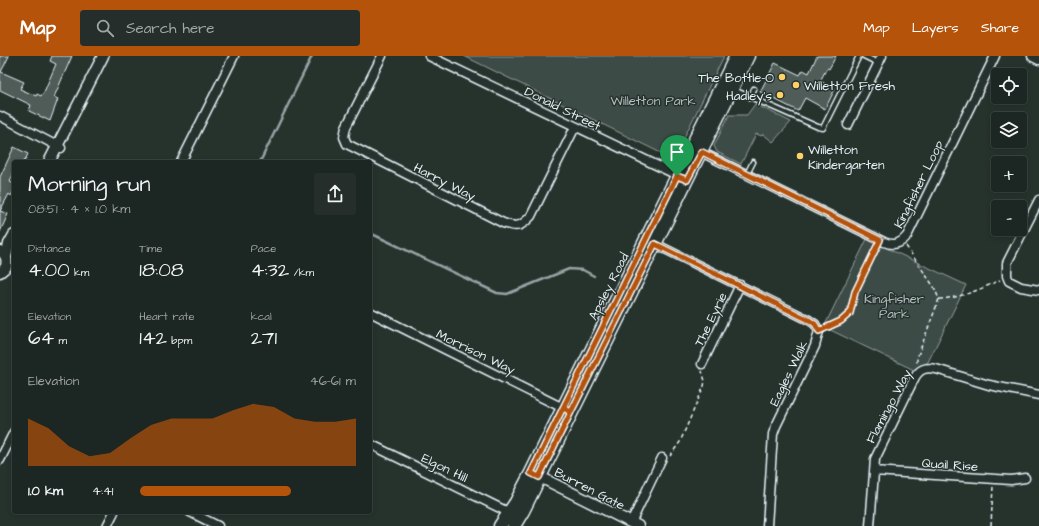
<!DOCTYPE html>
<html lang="en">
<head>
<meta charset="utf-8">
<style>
	body { margin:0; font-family:"Architects Daughter",sans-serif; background:#252e2a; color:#f1f3f6; height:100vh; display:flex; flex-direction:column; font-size:15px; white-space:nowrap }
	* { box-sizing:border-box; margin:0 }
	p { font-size:13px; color:#a0a5a5 }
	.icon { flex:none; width:22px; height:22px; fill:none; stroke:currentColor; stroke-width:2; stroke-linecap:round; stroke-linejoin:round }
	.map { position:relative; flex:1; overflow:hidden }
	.sheet { position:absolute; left:12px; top:104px; width:360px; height:354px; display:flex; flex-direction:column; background:#1c2622; border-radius:4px; box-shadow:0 2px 6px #0003,0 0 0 1px #3a4340 }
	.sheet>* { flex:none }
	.buttons { position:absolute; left:991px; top:12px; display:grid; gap:8px }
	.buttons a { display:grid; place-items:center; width:36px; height:36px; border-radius:4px; background:#1c2622; box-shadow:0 2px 6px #0003,0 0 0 1px #3a4340; font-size:20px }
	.pin { position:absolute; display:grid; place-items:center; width:34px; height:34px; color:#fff; margin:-41px -17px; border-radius:50% 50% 50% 0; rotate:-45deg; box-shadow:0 0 4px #0007 }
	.pin .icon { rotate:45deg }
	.round { display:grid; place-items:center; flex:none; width:42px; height:42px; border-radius:4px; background:#252e2a }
	.head { display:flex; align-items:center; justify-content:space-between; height:68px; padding:0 16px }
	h1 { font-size:22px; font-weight:600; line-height:30px }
	.figures { display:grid; grid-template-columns:repeat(3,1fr); gap:6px; height:68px; padding:4px 16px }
	.figures div { display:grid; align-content:center }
	.figures b { font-size:20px; font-weight:600 }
	.figures small { font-size:11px; font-weight:400 }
	.figures p { font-size:11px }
	.chart { height:112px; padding:8px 16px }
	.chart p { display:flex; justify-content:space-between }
	.chart svg { width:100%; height:72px; margin-top:4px; fill:#b45309; opacity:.7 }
	ul { padding:0 16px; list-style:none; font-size:13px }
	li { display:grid; grid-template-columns:64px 48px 1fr; align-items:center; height:30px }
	li i { height:10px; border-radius:5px; background:#b45309 }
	header { display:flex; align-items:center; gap:24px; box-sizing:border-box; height:56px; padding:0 20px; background:#b45309; color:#fff }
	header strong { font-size:19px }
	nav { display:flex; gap:22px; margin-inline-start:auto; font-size:14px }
	.search { width:280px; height:36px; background:#252e2a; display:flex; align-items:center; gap:10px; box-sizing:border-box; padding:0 14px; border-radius:4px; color:#a0a5a5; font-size:15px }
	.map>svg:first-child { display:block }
</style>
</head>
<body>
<header>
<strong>Map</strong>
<div class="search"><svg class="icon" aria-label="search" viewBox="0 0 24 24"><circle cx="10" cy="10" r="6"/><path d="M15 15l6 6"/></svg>Search here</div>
<nav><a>Map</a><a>Layers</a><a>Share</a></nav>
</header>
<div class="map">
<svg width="1039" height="470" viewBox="0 0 1039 470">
	<rect width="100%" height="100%" fill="#26332d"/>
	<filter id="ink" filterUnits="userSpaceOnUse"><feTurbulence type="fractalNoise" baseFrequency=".025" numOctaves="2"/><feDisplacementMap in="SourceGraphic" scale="8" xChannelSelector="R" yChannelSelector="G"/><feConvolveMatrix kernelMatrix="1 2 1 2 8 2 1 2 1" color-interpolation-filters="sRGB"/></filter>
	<g filter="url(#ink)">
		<!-- green -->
		<path fill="#3e4b47" stroke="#939ea0" d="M464,0H724L675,100L669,101Z
			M755,48L791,66L773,86L763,78L762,80L756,78L741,108L717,96L714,90L729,59H747Z
			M867,183L966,229L928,306L914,314L824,271Z"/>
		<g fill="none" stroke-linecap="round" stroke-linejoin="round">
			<!-- stream -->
			<path stroke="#98a3a5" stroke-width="2.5" d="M260,106L312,0
				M370,177L497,237L507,238L569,213L583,214L594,220"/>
		</g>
		<!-- building -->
		<path fill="#505c59" stroke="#e8f1f8" d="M0,0H9L1,16L24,26L20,33L36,40L37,38L41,40L44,36L56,8L50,5L52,0H72L54,41L58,43L50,65L29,55L31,49L0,34Z
			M817,0H836L829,13L827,12L820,25L835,33L825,53L805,42L798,55L760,36L775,7L800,19L803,14L809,17Z
			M14,91L28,98L24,106H14V115L10,126L14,128V134L11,140L9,138L0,155L8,158L0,176V121Z"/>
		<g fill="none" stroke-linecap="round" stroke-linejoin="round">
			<defs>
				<path id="service" d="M864,0L878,7
					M734,34L818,71L823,72L859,0
					M750,41L754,33
					M747,118L753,106"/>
				<path id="minor" d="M382,0L346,71L344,81L347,88L503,167C517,172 521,171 531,160L575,71
					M429,0L681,121
					M0,60L61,92
					M848,69L882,0
					M697,94L884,186C894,190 900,188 907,180L995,0
					M181,106L234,0
					M1039,144L1007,207V220L1009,225L1021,231L1039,234
					M651,186L809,264L815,268L819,275L815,290L776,370L773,378L767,470
					M370,256L567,354
					M702,308L740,229
					M370,388L510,457
					M0,404L14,376
					M874,415L1011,424L1025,422
					M190,456L218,470
					M631,467L662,402
					M107,470L114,456
					M870,470L875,403L914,323C919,313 925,311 936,313L989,329L1039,339"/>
				<path id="tertiary" d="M1033,0L1039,3
					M49,106L103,0
					M0,195C7,199 7,204 6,211L0,216
					M6,201L9,188L14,179
					M534,418L638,470"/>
				<path id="secondary" d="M500,470L516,446L531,417L736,0
					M514,470L523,455L748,0"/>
			</defs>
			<!-- service casing -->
			<use href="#service" stroke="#e8f1f8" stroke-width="7"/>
			<!-- minor casing -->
			<use href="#minor" stroke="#e8f1f8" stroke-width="11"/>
			<!-- tertiary casing -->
			<use href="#tertiary" stroke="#e8f1f8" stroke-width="13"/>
			<!-- secondary casing -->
			<use href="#secondary" stroke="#e8f1f8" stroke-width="15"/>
			<!-- path -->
			<path stroke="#e8f1f8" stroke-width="1.5" stroke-dasharray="4 3" stroke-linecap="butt" d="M906,190L934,231L939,243L917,302V309
				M939,243C961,242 981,233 1000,224
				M827,272L841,265L850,257L855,236L877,190
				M670,400L680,386L704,330L705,325L702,315
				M991,470L993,430"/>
			<!-- service -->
			<use href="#service" stroke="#26332d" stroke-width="4"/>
			<!-- minor -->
			<use href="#minor" stroke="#26332d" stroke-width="8"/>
			<!-- tertiary -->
			<use href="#tertiary" stroke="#26332d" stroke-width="10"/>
			<!-- secondary -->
			<use href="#secondary" stroke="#26332d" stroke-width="12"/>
		</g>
	</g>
	<g fill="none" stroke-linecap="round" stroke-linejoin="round" filter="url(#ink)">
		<defs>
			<path id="route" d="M677,120L563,352L571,356L539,421L531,417L563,352L571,356L655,188L809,264L815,268L819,275L841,265L850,257L855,236L880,184L702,96L687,124L677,120"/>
		</defs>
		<!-- route casing -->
		<use href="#route" stroke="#fff" stroke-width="8"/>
		<!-- route -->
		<use href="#route" stroke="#b45309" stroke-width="5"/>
	</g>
	<!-- markers -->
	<g fill="#ffd166" stroke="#26332d" stroke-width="1.5">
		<circle cx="782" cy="21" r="4"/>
		<circle cx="796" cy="29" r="4"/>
		<circle cx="780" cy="39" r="4"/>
		<circle cx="800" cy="100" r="4"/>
	</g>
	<g text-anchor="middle" stroke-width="3" stroke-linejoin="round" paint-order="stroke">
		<!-- poi labels -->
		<g font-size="13" fill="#e8f1f8" stroke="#26332d" text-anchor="end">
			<text x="774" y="26">The Bottle-O</text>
			<text x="804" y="34" text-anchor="start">Willetton Fresh</text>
			<text x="772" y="44">Hadley's</text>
			<text x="808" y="98" text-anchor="start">Willetton<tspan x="808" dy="15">Kindergarten</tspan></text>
		</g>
		<!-- park labels -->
		<g font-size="13" fill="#b5bfc3" stroke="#26332d">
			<text x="653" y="49">Willetton Park</text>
			<text x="894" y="247">Kingfisher<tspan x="894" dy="15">Park</tspan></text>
		</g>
		<!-- street labels -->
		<g font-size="13" fill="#e8f1f8" stroke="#26332d">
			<text transform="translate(563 52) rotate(26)" y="5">Donald Street</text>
			<text transform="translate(445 125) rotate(27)" y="5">Harry Way</text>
			<text transform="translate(918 128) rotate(-64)" y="5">Kingfisher Loop</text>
			<text transform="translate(608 230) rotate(-63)" y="5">Apsley Road</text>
			<text transform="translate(710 263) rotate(-64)" y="5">The Eyrie</text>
			<text transform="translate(476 295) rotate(26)" y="5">Morrison Way</text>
			<text transform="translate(788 317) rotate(-64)" y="5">Eagles Walk</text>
			<text transform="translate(888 350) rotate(-62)" y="5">Flamingo Way</text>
			<text transform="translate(950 408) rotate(4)" y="5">Quail Rise</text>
			<text transform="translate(445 411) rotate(26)" y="5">Elgon Hill</text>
			<text transform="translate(590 432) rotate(27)" y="5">Burren Gate</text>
		</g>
	</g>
</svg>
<div class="buttons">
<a><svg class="icon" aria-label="locate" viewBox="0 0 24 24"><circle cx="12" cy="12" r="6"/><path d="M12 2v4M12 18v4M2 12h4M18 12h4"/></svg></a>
<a><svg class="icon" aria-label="layers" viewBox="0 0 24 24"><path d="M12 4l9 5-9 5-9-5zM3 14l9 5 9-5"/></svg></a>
<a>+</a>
<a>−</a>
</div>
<div class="pin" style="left:677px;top:120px;background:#1e9e55"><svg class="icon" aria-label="arrive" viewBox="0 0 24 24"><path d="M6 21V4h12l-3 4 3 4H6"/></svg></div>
<section class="sheet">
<div class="head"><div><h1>Morning run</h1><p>08:51 · 4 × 1.0 km</p></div><a class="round"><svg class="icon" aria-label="share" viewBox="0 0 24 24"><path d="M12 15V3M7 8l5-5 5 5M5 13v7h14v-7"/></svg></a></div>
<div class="figures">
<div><p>Distance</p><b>4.00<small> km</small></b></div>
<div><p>Time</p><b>18:08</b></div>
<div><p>Pace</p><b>4:32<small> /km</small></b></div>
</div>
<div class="figures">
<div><p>Elevation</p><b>64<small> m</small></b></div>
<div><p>Heart rate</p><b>142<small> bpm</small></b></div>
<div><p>kcal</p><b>271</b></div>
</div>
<div class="chart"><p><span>Elevation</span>46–61 m</p>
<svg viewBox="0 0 160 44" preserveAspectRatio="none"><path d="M0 44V15L10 21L20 32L30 38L40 36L50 27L60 19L70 15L80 15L90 15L100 10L110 6L120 8L130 15L140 17L150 17L160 15V44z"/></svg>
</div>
<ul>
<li><b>1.0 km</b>4:41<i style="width:70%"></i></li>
</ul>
</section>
</div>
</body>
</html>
